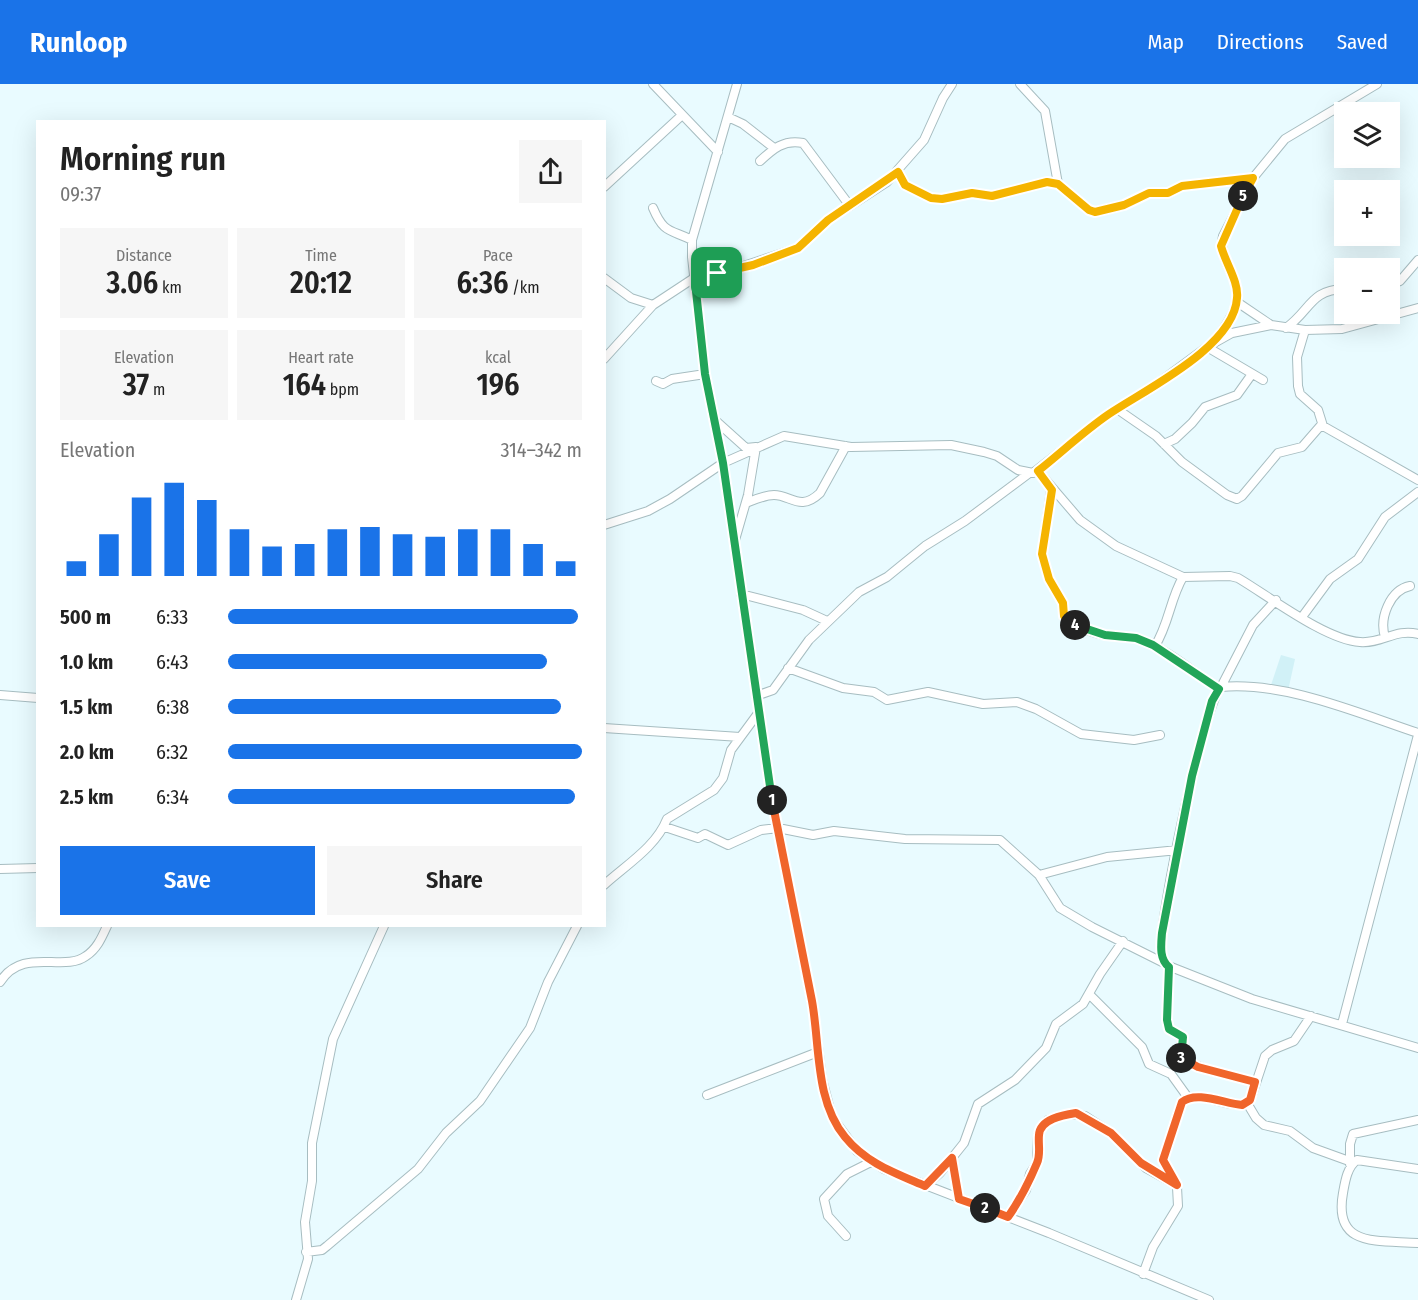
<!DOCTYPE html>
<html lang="en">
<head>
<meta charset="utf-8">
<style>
	body { margin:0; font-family:"Fira Sans Condensed",sans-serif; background:#f6f6f6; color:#222; height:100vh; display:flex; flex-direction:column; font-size:22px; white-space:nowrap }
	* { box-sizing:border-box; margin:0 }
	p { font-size:20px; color:#767676 }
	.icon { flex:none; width:33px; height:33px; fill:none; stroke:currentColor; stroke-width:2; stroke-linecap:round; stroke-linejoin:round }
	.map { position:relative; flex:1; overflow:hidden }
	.panel { position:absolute; left:36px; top:36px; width:570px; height:807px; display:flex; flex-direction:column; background:#fff; border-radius:0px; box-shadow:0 6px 24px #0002 }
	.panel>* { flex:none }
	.buttons { position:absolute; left:1334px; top:18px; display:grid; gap:12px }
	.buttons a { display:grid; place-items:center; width:66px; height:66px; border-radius:0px; background:#fff; box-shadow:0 6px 24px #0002; font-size:30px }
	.pin { position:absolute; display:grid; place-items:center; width:51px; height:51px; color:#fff; margin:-26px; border-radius:12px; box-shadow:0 3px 9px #0006 }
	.km { position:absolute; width:30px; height:30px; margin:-15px; border-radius:50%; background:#222; color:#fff; font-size:16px; line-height:30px; text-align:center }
	.round { display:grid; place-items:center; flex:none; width:63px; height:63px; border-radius:0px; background:#f6f6f6 }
	.summary { display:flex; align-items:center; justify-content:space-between; height:102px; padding:0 24px }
	h1 { font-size:33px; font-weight:600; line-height:45px }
	.stats { display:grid; grid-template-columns:repeat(3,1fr); gap:9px; height:102px; padding:6px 24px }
	.stats div { display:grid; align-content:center; border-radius:0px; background:#f6f6f6; text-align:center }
	.stats b { font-size:30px; font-weight:600 }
	.stats small { font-size:16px; font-weight:400 }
	.stats p { font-size:16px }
	.chart { height:168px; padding:12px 24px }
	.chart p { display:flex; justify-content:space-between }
	.chart svg { width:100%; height:108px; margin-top:6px; stroke:#1a73e8; stroke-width:6 }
	.primary-button { display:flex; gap:12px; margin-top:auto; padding:12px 24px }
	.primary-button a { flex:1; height:69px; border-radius:0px; background:#1a73e8; color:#fff; font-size:24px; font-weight:600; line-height:69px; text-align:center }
	.primary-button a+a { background:#f6f6f6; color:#222 }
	ul { padding:0 24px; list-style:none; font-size:20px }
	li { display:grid; grid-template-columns:96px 72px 1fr; align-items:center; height:45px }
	li i { height:15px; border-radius:8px; background:#1a73e8 }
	header { display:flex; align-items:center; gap:36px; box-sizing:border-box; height:84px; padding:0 30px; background:#1a73e8; color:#fff }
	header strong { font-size:28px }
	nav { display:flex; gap:33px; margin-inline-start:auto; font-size:21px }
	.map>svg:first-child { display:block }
</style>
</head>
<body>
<header>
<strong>Runloop</strong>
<nav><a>Map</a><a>Directions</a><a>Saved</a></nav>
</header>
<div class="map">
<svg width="1418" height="1216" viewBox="0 0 1418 1216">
	<rect width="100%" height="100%" fill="#e9fbff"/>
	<!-- built -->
	<path fill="#d1f1f7" d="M1281,571L1295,575L1288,607L1271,601Z"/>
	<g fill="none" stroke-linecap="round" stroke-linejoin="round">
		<defs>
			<path id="street" d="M653,0L718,68
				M737,0L692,156V173L705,290L723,379L770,704L814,930L822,995L832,1033L857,1067L884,1085L1049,1149L1209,1216
				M1020,0L1045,27L1058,100
				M728,33L743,40L774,64
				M760,77C773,65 784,55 803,59L850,122
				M898,88L905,101L931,114L942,115L972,109L992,112L1047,98L1058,100L1089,126L1095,128L1124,121L1149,109H1169L1182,102L1253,94
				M604,103L681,32
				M653,124C664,150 670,145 692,156
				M604,194L631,214L653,221
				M695,198L798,164L828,136L887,98L924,56L943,14L952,0
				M1389,201L1400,197L1418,176
				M1237,218L1271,241
				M1286,244C1311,226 1310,206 1344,205
				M1305,246L1297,273L1298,302L1300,310L1318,326L1323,342L1418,396
				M1217,255C1224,243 1235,230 1237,217C1241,194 1217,176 1223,152L1253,94L1285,55L1377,0
				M1207,263L1263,296
				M604,275L653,221L694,194
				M656,297L663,300L672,295L705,290
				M1117,325L1156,352L1182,378L1227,411L1237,415L1242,412L1278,369L1302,363L1322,340
				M716,337L746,364L756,363L748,411L735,456
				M1164,360L1175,355L1192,339L1205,323L1237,311L1252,290
				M1038,387L1080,436L1116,462L1183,493L1230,492L1238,494C1270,513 1326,556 1360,558C1382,560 1396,544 1418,550
				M1051,406L1042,470L1049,495L1063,519L1064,533C1077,543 1095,551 1112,552C1122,553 1129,552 1139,555C1168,566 1193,588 1219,605
				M746,419C754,416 765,411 774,411C791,411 800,428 820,409L846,362
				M604,441L648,427L670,415L723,379L784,352L851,363L951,361L984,368L997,372L1018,386L1033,389L1111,328L1146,308L1207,263L1232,249L1271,241L1305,246L1342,245L1418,224
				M741,510L803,526L827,537
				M1302,533L1330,495L1358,475L1385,433L1418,408
				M1385,553C1379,534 1390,506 1410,502
				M1155,562C1169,540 1170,515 1183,493
				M788,584L843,604L874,608L887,616L928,608L983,620L1017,618L1036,625L1081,650L1134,656L1160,651
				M1221,603L1253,541L1276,516
				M0,611L38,614
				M756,612L773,606L809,556L859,508L887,493L925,462L965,437L1028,390
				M604,644L740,653
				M1418,649C1358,629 1284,597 1221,603C1203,623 1160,831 1161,864C1161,870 1163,876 1166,881L1252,915L1418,964
				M665,743L698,754L705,750L728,761L761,746L778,744L813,751L834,747L905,755L1000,756L1039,791L1107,773L1178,766
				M0,785L38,784
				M1039,791L1060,824L1092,843L1164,879
				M604,801C626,781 656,763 667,735L714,706L723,694L731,666L759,628
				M1169,883L1167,936L1169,945L1183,953L1180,969L1182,976L1211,987L1255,998
				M0,898C23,862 63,889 86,872C97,865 102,853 107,842
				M1090,911L1142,963L1149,980L1171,990L1189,1015
				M1342,940L1418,651
				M707,1011L818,968
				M1247,1019L1256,1034L1264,1041L1290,1047L1313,1064L1349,1077
				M952,1074L959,1115
				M1350,1080V1060L1353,1050L1418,1036
				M1418,1085L1357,1076C1347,1083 1345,1098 1343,1109C1333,1164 1378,1156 1418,1159
				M925,1102L940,1089L964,1059L978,1020L1015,996L1046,964L1056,940L1083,920L1100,890L1123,857
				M1008,1133L1026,1106L1030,1090L1037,1079L1038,1052L1043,1041L1048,1036L1070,1030L1085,1032L1111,1049L1146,1084L1177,1101
				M846,1152L828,1132L824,1115L847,1090L871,1078
				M306,1168L322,1166L327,1162L418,1085L446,1049L480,1017L530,944L548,898L577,842
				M1143,1190L1153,1163L1178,1122L1177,1103L1163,1076L1182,1018C1200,1004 1227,1026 1247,1019L1252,1011L1265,972L1272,966L1294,957L1311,932
				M296,1216L308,1175L305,1138L312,1097V1059L333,955L384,842"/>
		</defs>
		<!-- street casing -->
		<use href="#street" stroke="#a7bdc1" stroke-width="10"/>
		<!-- street -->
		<use href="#street" stroke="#fff" stroke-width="8"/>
	</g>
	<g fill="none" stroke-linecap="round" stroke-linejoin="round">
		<defs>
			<path id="split-1" d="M717,189L695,198L705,290L723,379L772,716"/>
			<path id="split-2" d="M772,716C785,783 799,850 812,917C820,961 815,1017 845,1053C866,1079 895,1089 925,1102L952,1074L959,1115L985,1124"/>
			<path id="split-3" d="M985,1124L1008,1133C1020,1116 1029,1098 1037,1079C1041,1070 1038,1061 1039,1051C1040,1035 1063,1031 1076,1029L1111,1049L1141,1079L1177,1101L1163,1076L1182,1018C1197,1006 1225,1020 1242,1021L1250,1016L1255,998L1198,983L1181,974"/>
			<path id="split-4" d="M1075,541L1105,551L1136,554L1153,561L1219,605L1212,617L1192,692L1162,849C1161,861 1159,875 1169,883L1167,936L1169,945L1183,953L1181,974"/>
			<path id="split-5" d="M1075,541L1064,532L1063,519L1049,495L1042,470L1052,406L1038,387C1062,368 1084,347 1109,330C1146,305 1234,263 1237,214C1239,198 1225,178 1221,162L1243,112"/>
			<path id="split-6" d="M717,189L753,181L798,164L828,136L898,88L905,101L931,114L942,115L972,109L992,112L1047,98L1058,100L1089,126L1095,128L1124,121L1149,109H1168L1182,102L1253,94L1243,112"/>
		</defs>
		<!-- split-1 casing -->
		<use href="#split-1" stroke="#fff" stroke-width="12"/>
		<!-- split-2 casing -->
		<use href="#split-2" stroke="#fff" stroke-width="12"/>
		<!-- split-3 casing -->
		<use href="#split-3" stroke="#fff" stroke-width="12"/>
		<!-- split-4 casing -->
		<use href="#split-4" stroke="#fff" stroke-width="12"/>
		<!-- split-5 casing -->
		<use href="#split-5" stroke="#fff" stroke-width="12"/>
		<!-- split-6 casing -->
		<use href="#split-6" stroke="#fff" stroke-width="12"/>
		<!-- split-1 -->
		<use href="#split-1" stroke="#22a559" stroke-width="8"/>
		<!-- split-2 -->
		<use href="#split-2" stroke="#f0652b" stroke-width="8"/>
		<!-- split-3 -->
		<use href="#split-3" stroke="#f0652b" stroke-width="8"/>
		<!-- split-4 -->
		<use href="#split-4" stroke="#22a559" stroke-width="8"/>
		<!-- split-5 -->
		<use href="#split-5" stroke="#f5b400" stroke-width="8"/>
		<!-- split-6 -->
		<use href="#split-6" stroke="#f5b400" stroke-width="8"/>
	</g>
</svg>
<div class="buttons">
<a><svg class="icon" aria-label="layers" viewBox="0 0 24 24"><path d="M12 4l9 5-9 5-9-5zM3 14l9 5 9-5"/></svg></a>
<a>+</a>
<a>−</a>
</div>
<div class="pin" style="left:717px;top:189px;background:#1e9e55"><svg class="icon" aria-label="arrive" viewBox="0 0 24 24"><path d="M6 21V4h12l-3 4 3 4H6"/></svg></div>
<b class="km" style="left:772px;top:716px">1</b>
<b class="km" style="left:985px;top:1124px">2</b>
<b class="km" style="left:1181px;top:974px">3</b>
<b class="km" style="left:1075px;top:541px">4</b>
<b class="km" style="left:1243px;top:112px">5</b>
<section class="panel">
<div class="summary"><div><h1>Morning run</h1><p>09:37</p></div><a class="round"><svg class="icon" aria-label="share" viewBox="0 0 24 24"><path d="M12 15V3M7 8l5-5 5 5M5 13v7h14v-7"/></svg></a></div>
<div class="stats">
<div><p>Distance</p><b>3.06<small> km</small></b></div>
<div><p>Time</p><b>20:12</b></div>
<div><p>Pace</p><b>6:36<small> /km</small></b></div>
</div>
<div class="stats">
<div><p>Elevation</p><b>37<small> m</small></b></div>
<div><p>Heart rate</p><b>164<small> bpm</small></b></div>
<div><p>kcal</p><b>196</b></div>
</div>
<div class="chart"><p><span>Elevation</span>314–342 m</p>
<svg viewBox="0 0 160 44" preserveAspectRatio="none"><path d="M5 44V38M15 44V27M25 44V12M35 44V6M45 44V13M55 44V25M65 44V32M75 44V31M85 44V25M95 44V24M105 44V27M115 44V28M125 44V25M135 44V25M145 44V31M155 44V38"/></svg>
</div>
<ul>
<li><b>500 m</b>6:33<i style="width:99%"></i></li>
<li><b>1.0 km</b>6:43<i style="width:90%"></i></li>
<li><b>1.5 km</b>6:38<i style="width:94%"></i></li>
<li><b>2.0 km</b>6:32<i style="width:100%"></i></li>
<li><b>2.5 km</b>6:34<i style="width:98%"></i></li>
</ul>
<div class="primary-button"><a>Save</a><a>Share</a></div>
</section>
</div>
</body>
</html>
